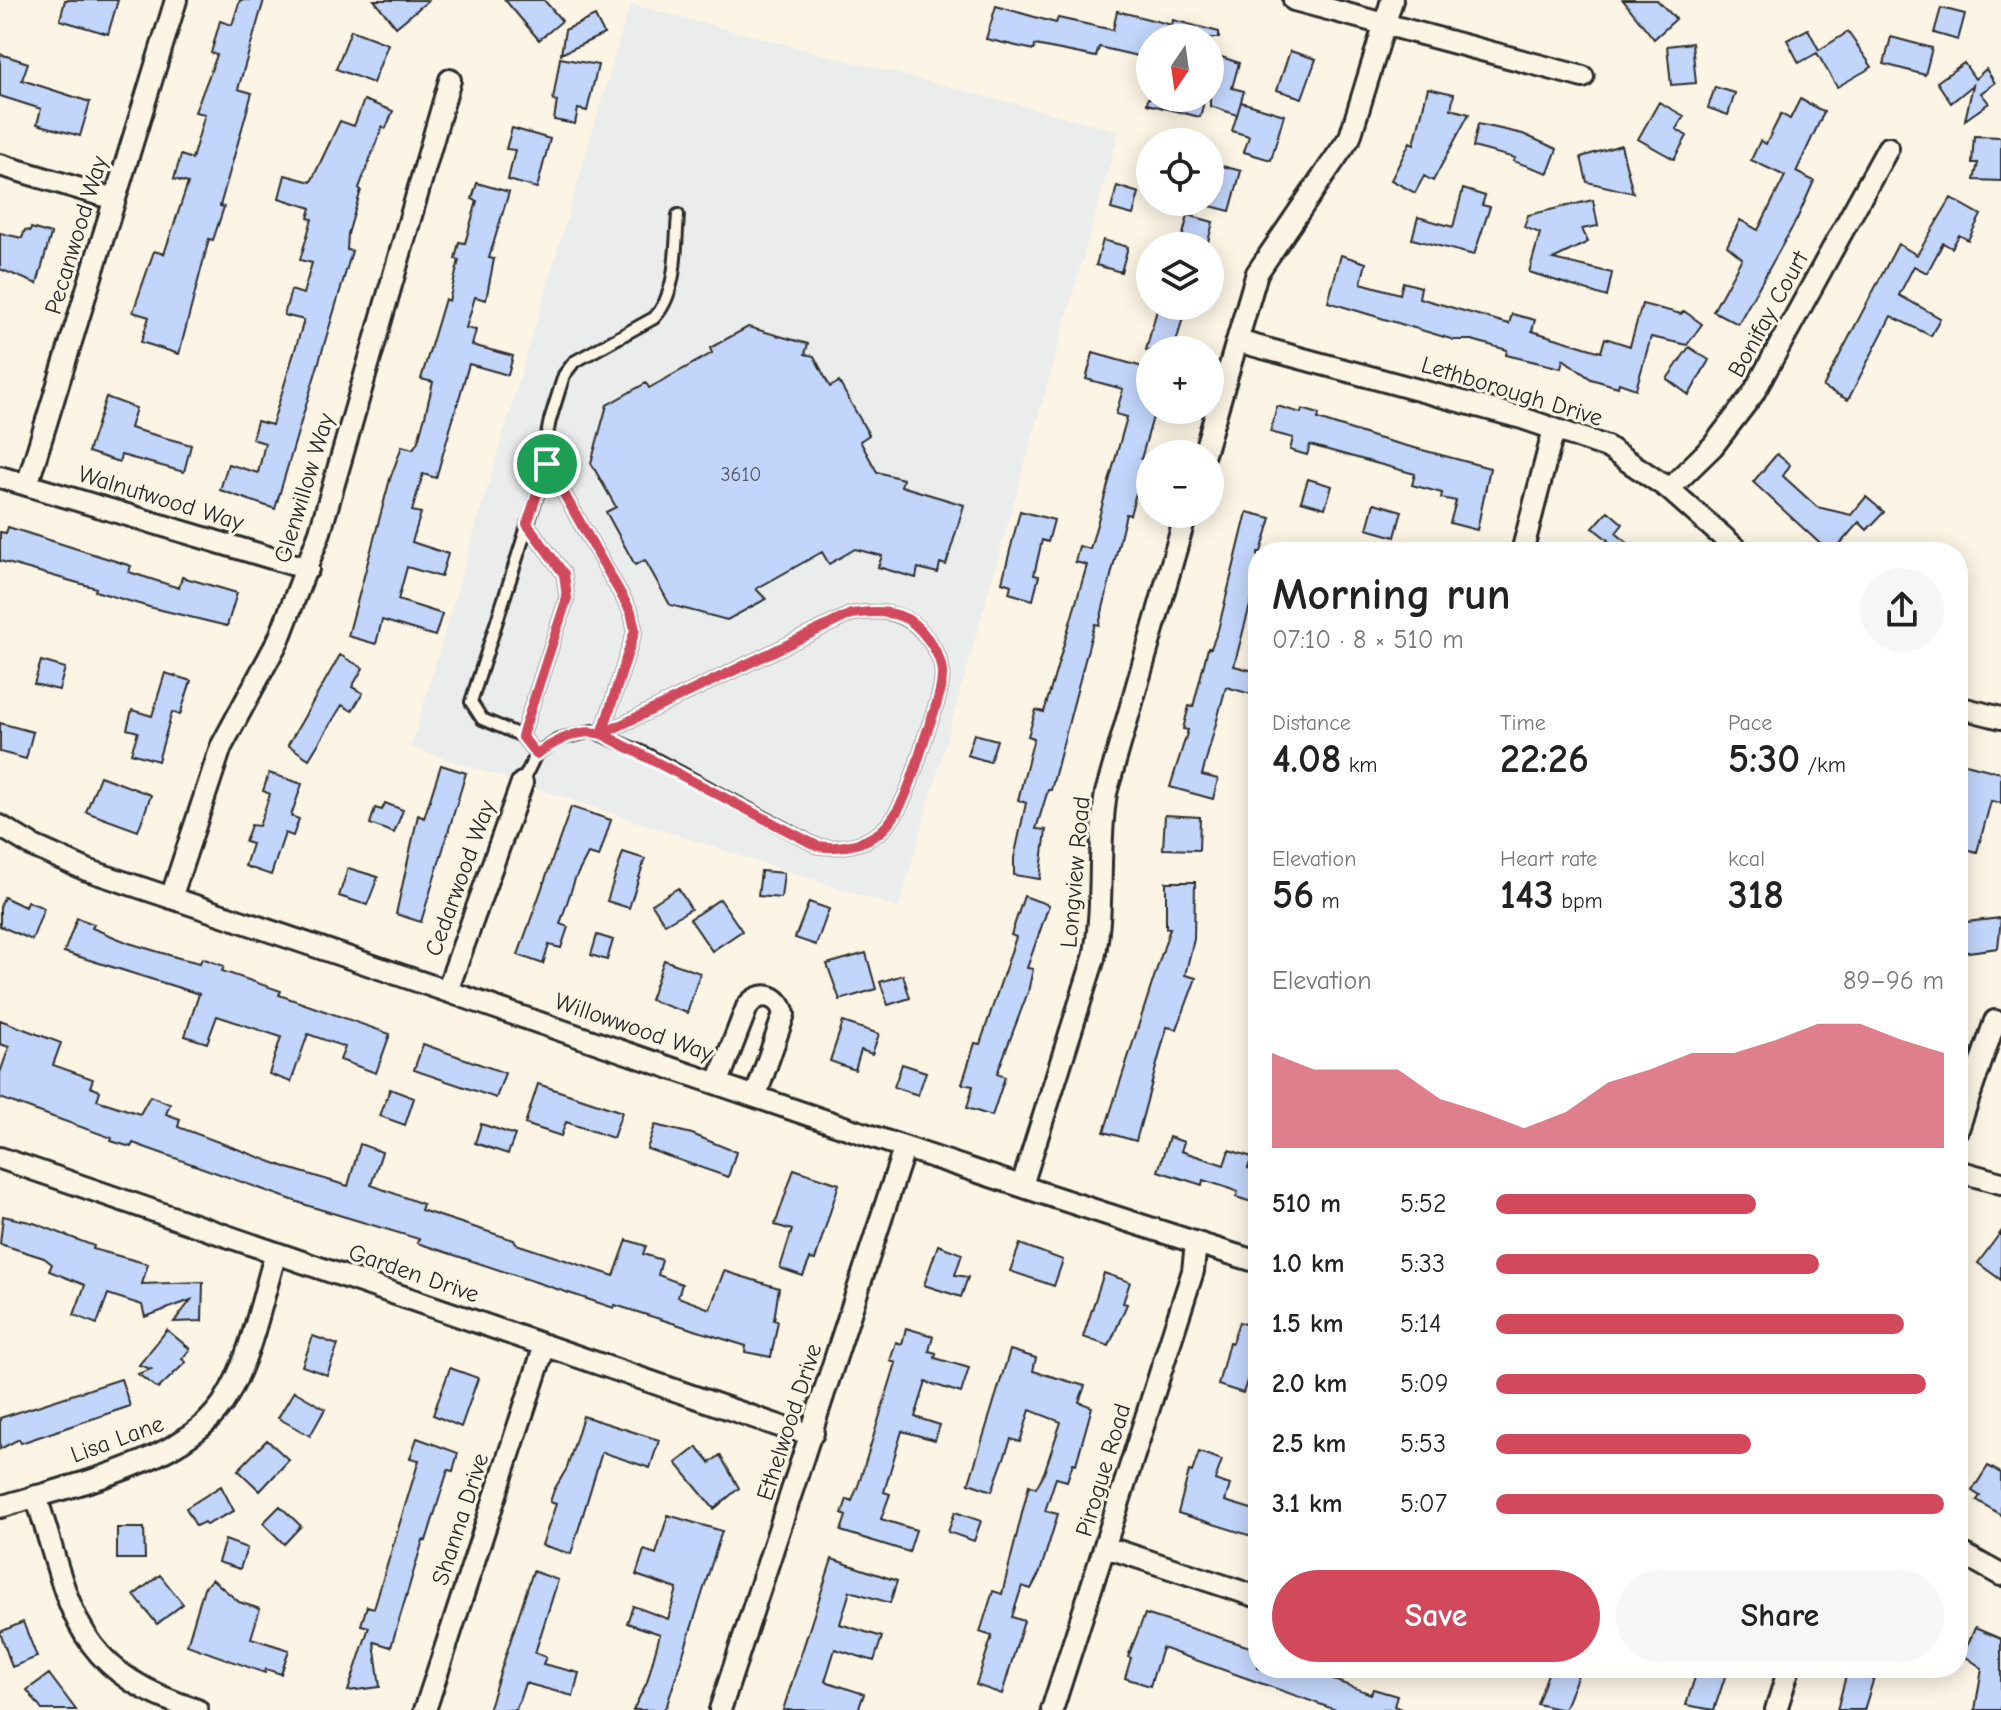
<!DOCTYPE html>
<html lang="en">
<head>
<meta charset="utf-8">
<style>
	body { margin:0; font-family:"Comic Neue",sans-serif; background:#f6f6f6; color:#222; height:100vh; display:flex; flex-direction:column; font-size:30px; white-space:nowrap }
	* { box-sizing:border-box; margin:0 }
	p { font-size:26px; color:#767676 }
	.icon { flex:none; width:44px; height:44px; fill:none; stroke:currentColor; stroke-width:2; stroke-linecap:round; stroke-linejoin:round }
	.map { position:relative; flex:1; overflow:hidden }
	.panel { position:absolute; left:1248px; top:542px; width:720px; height:1136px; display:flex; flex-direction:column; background:#fff; border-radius:32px; box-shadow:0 4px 20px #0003 }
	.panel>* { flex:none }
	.needle { width:52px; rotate:193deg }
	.buttons { position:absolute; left:1136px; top:24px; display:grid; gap:16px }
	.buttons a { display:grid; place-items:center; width:88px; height:88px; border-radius:50%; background:#fff; box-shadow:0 4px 20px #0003; font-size:40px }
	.pin { position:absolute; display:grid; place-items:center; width:68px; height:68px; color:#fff; margin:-34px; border:4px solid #fff; border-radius:50%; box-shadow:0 2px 8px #0007 }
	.round { display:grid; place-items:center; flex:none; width:84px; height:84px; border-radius:42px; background:#f6f6f6 }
	.summary { display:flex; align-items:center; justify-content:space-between; height:136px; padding:0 24px }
	h1 { font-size:44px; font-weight:600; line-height:60px }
	.metrics { display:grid; grid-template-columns:repeat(3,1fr); gap:12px; height:136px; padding:8px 24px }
	.metrics div { display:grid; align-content:center }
	.metrics b { font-size:40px; font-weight:600 }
	.metrics small { font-size:22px; font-weight:400 }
	.metrics p { font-size:22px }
	.chart { height:224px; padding:16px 24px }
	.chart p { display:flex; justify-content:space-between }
	.chart svg { width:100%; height:144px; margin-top:8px; fill:#d1495b; opacity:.7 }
	.button { display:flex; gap:16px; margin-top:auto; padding:16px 24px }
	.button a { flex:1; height:92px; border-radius:48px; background:#d1495b; color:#fff; font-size:32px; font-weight:600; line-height:92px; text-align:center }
	.button a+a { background:#f6f6f6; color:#222 }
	ul { padding:0 24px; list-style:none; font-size:26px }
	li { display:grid; grid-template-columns:128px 96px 1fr; align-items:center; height:60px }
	li i { height:20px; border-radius:10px; background:#d1495b }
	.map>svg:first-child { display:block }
</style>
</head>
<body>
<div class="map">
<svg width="2001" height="1710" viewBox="0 0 2001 1710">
	<rect width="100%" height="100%" fill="#fcf5e5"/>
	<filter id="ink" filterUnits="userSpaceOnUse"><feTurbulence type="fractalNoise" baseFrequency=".0125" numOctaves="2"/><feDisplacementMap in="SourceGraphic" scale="16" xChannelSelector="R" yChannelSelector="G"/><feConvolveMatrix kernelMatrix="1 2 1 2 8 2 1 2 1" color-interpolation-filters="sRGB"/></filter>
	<g filter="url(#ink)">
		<!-- built -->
		<path fill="#ebecec" d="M630,4L1119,131L899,908L411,747Z"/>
		<!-- building -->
		<path fill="#c2d6fb" stroke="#2b2b2b" stroke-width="2" d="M65,0H118L108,34L60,20Z
			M240,0H264L238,89L252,93L220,206L224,207L213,240L209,239L179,354L141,342L149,317L133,312L154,251L164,254L188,183L174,179L181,155L192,159L205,114L195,112L217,55L211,53L220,21L232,25Z
			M374,0H429L396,27Z
			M505,0H544L562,21L539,40Z
			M1623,0H1657L1676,19L1654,39Z
			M996,6L1056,23L1058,18L1113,30L1117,11L1172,25L1173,20L1219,32V38H1150L1146,58L1099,47L1096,57L1035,45L1034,50L986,39Z
			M1941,8L1965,14L1958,40L1934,33Z
			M595,16L604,34L561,54L565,30Z
			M1808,29L1819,50L1848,32L1872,67L1837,87L1817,53L1799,63L1787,40Z
			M351,30L388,44L373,83L336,69Z
			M1891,37L1932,48L1925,75L1884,64Z
			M1692,43L1696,83L1671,85L1667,46Z
			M1290,51L1316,59L1302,98L1277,90Z
			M1210,53L1239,63L1232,88L1244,91L1237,115L1210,106Z
			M0,54L28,63L22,80L90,102L80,136L37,124L41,109L0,96Z
			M560,58L598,65L587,111L578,109L575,124L554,120L557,101L553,100Z
			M1964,63L1975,79L1986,69L1995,83L1981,93L1989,103L1965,120L1973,85L1951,103L1937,82Z
			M1715,87L1735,93L1728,115L1708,108Z
			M1428,88L1454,94L1451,109L1469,114L1433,181L1424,176L1415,193L1391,180L1410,142L1414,144Z
			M1148,98H1205L1200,117L1147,104Z
			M1800,99L1824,112L1796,172L1814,181L1797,219L1738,324L1713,311L1742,258L1727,246L1740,220L1758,230L1785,176L1751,160L1760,141L1766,144L1781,114L1790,119Z
			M364,100L393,111L386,128L382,127L359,188L361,190L348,234L347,250L352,251L275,509L220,490L228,464L258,473L265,443L252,439L257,421L272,425L304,320L284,315L291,290L303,294L312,263L300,260L312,219L308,218L311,208L279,198L285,175L311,182L340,121L354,126Z
			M1241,102L1284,115L1271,160L1244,152L1249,136L1232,131Z
			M1659,102L1684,116L1676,129L1687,136L1674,159L1638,139Z
			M1478,124L1523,134L1557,149L1548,173L1513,161L1515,158L1473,147Z
			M512,128L550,139L537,188L508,180L515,150L506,149Z
			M1974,136L2001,137V181L1974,180L1978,163H1972Z
			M1621,145L1633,193L1587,182L1581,157Z
			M1215,164L1241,171L1230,211L1210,206V168L1214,170Z
			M477,183L509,192L489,258L494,259L486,300L475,297L466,328L476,330L472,345L513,356L508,375L469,364L436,478L423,474L412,511L421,513L412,542L448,554L441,577L407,567L398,600L442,614L435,636L382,620L376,644L348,636L390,479L402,446L413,449L418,441L425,416L433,382L421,379L445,299L449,301L459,260L455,259L459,242L465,243L477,201L472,199Z
			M1117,186L1139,193L1133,215L1111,209Z
			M1463,189L1485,196L1482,205L1490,207L1474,255L1412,239L1418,217L1453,227Z
			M1951,198L1981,215L1968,240L1959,235L1952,248L1943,243L1927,273L1914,266L1899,295L1940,318L1931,336L1891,316L1848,400L1823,387L1898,244L1917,255Z
			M1593,200L1598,226L1582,229L1588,242L1553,259L1612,273L1607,297L1529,272L1540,233L1524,227L1528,215Z
			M1188,215L1213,222L1207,246H1180Z
			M31,228L51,234L37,284L0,269V233L22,238L25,230L30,231Z
			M1103,240L1128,247L1121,272L1096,265Z
			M1341,255L1366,263L1361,283L1400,294L1403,282L1421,287L1419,298L1509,324L1512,314L1535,320L1532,331L1601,352L1605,338L1630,346L1642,304L1681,314L1684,311L1702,324L1687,345L1651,337L1636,389L1619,383L1618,387L1591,379L1563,359L1561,368L1506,355L1507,350L1472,340H1454L1328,302Z
			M1158,306H1186L1174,350H1146Z
			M748,327L808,344L805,354L814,356L830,387L839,382L869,435L860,441L877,472L903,479L901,486L964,505L946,565L940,563L938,573L918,568L916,578L878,567L882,556L855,549L829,564L822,552L756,589L766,599L727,620L670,605L645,560L635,565L606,512L616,507L591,463L607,405L646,383L649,388L712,353L710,348Z
			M1689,347L1709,360L1689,395L1667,379Z
			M1093,353L1150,369V410H1155L1141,459L1145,460L1130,515L1126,514L1099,625L1095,624L1090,641L1051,790H1048L1036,829L1046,830L1040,879L1014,875V858L1026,803L1018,800L1034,738L1028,736L1036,710L1044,712L1087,565L1075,562L1079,546L1090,549L1127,417L1116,414L1123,389L1086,379Z
			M106,397L136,408L130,428L191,445L184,472L121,455L119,462L88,452Z
			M1277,406L1301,413L1302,409L1319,414L1318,419L1377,438L1490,468L1477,530L1450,523L1456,501L1441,498L1442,493L1412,485L1415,474L1310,445L1307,455L1290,450L1293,438L1270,432Z
			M1777,454L1790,465L1783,476L1817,507L1851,515L1866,497L1884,512L1867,530L1859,522L1833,552H1829L1753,482Z
			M1308,479L1332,486L1325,508L1301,501Z
			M1374,503L1402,511L1395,537L1367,529Z
			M1020,511L1054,520L1048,542L1042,540L1034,575L1039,576L1033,600L1009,593L1011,585L1002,582Z
			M1608,511L1623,524L1616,533L1638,552H1597L1608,540L1593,528Z
			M1247,512L1271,518L1261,552H1258V590H1254L1234,666L1258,672V696L1226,687L1202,775L1218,779L1213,799L1170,787L1188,730L1183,729L1189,706L1193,707L1208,648H1211L1218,630Z
			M8,527L131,566L129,572L179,588L182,577L237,593L227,626L149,607L95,591L96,588L0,561V532L6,533Z
			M340,655L363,668L352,687L363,693L352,711L342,705L309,759L288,745Z
			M41,661L65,668L59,690L34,684Z
			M165,673L191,681L180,715L172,712L158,761L131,753L138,732L127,729L132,710L152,716Z
			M0,723L33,732L26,759L0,752Z
			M974,734L997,740L990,762L967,755Z
			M1958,762L2001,773V803L1991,801L1977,852L1958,847V820L1964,797L1958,791Z
			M441,765L466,773L421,922L396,914L418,815L424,818Z
			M269,773L302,784L291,816L299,819L293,836L285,833L271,875L245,866L252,844L245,842L251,825L259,826L270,794L263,791Z
			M100,776L151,795L138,831L86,812Z
			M385,803L403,810L394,833L370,824L375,808L382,810Z
			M571,807L611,820L599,857L588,854L575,879L560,924L568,927L561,948L549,945L543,964L518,955Z
			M1165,815L1200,817L1199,850L1163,849Z
			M623,852L645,859L629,908L607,901Z
			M348,868L378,877L367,905L339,896Z
			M761,871L784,873L781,898L758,896Z
			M1166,882H1195L1194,939L1185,975L1196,978L1177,1029L1167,1027L1136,1141L1104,1132L1170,928H1166Z
			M678,888L691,909L665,924L652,904Z
			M1024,896L1049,905L1027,968L1033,969L1028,992L997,1074L1005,1077L992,1116L967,1108L973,1086L962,1084L975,1043L980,1044L1016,937L1011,935Z
			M4,897L25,907L27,901L44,908L32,940L0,926V907Z
			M720,899L742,931L712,951L690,919Z
			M809,902L829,909L816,945L795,938Z
			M77,918L94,924L92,928L129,943L179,958L200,963L202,958L224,966L222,971L281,991L279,995L390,1034L376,1073L340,1060L345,1047L308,1034L291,1082L269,1074L281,1037L217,1016L207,1043L185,1036L199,994L64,952Z
			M2001,918L1998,948L1960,953L1958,923Z
			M597,935L613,940L607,960L591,955Z
			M866,953L876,989L840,1000L827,964Z
			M664,960L700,973L687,1013L650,1000Z
			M903,975L910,998L888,1005L880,982Z
			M0,1020L61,1043L53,1065L93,1079L90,1087L100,1091L97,1100L140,1114L150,1096L170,1104L166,1114L180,1119L178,1127L288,1168L348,1186L360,1144L382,1152L371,1185L423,1204L421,1210L514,1240L516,1244L614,1276L627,1240L646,1246L643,1254L662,1260L658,1275L682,1284L678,1297L710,1309L724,1271L779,1288L774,1320L778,1321L771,1357L745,1352L746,1346L615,1305L614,1308L436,1249L417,1243L419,1239L309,1206L133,1143L131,1147L111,1141L112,1138L0,1098V1073L9,1047L0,1044Z
			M843,1022L879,1034L872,1054L861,1050L855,1070L830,1061Z
			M423,1044L505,1073L496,1098L414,1070Z
			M902,1064L926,1072L918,1095L894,1087Z
			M538,1084L622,1112L613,1138L566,1122L561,1136L525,1124Z
			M390,1089L414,1098L405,1125L380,1116Z
			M481,1124L515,1135L508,1154L475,1143Z
			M655,1125L692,1134L736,1152L728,1177L647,1149Z
			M1169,1137L1184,1142L1181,1151L1224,1165L1229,1150L1252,1157L1248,1168L1258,1171V1204L1236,1197L1238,1192L1222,1186L1203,1180L1202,1185L1158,1171Z
			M794,1169L839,1184L815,1260L810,1259L803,1276L780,1268L792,1230L775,1225Z
			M3,1216L34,1223L94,1246L93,1249L148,1264L142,1284L203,1282L202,1321L174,1322L191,1300L145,1317L142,1305L108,1294L97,1324L74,1315L85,1285L49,1271L52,1264L44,1258L0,1244Z
			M2001,1232V1280L1978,1263Z
			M1020,1244L1063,1260L1054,1286L1010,1271Z
			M938,1245L962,1254L955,1275L968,1277L961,1297L924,1285Z
			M1104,1273L1130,1282L1123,1303L1127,1304L1109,1346L1083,1337Z
			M1239,1322L1258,1328V1348L1243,1393L1218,1385L1229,1342L1232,1343Z
			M906,1328L933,1336L929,1351L936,1353L935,1358L969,1368L961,1393L926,1382L915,1417L940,1425L935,1440L902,1431L884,1492L890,1494L881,1519L916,1530L909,1552L841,1531L846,1516L842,1514L847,1499L852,1501L859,1483L896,1363L890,1361L896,1342L902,1344Z
			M167,1330L190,1349L182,1359L186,1362L158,1389L138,1374L151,1369L139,1365Z
			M313,1336L338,1345L327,1375L302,1366Z
			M1010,1350L1036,1358L1033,1371L1085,1386L1079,1402L1092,1407L1076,1464L1073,1463L1067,1481L1056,1478L1045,1511L1058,1514L1040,1572L1031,1589L1022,1586L1012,1617L1024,1621L1002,1694L976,1685L992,1636L980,1632L993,1591L1002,1594L1029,1485L1036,1488L1044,1473L1061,1422L1030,1410L1020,1442L1011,1439L992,1491L969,1483Z
			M450,1368L478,1378L461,1427L433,1415Z
			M121,1379L130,1406L21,1443L19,1439L0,1449V1418Z
			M294,1391L325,1409L310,1436L278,1418Z
			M583,1416L659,1440L650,1468L602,1452L571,1554L542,1545L556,1504L550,1502L554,1490L567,1468Z
			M417,1438L458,1453L453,1471L448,1470L426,1541L423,1540L391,1647L374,1642L380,1687L348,1691L369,1627L361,1625L367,1606L374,1608L419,1460L410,1458Z
			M267,1440L289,1460L260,1491L238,1470Z
			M697,1447L710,1463L720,1455L739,1488L714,1509L676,1463Z
			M1199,1452L1222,1460L1215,1480L1230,1485L1225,1501L1258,1511V1538L1178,1513L1189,1471L1192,1472Z
			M1988,1466L2001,1473V1515L1977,1500L1980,1496L1972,1491Z
			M221,1486L234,1511L206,1525L204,1522L196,1526L186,1508Z
			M280,1506L301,1526L284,1544L263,1523Z
			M955,1512L981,1521L974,1541L948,1532Z
			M668,1515L722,1531L667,1705L663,1710H633L647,1682L660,1634L627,1623L633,1606L668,1619L677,1589L636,1575L644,1550L656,1554Z
			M117,1528H144L145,1559H117Z
			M225,1540L247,1548L240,1569L218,1562Z
			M832,1559L897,1581L890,1603L850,1591L840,1624L882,1637L874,1661L835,1649L825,1681L864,1694L858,1710H783Z
			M533,1571L558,1580L535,1653L546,1657L543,1664L579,1673L573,1696L525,1683L516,1710H488Z
			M160,1575L183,1604L157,1624L134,1595Z
			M212,1579L239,1602L260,1609L251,1638L289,1650L281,1674L266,1669L265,1673L187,1645L204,1588Z
			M1145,1614L1250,1647L1255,1634H1258V1668H1311L1321,1671L1320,1675L1371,1694L1373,1689L1397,1696L1394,1706L1403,1710H1336L1162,1648L1150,1686L1125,1678L1131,1658L1128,1657Z
			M23,1622L37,1657L12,1667L0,1632Z
			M1975,1628L2001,1639V1710H1975L1982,1668L1963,1655Z
			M1550,1668L1579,1672L1564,1710L1537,1704Z
			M1698,1668H1728L1714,1710L1686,1705Z
			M1848,1668H1877L1864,1710H1837Z
			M49,1674L76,1710H42L27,1690Z"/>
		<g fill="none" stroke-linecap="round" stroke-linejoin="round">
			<defs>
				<path id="lane" d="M602,734L635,630L631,612L547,464L544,450L550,420L564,375L574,362L654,318C678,293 675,248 678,215
					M522,736L567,598L564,574L527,524
					M536,754L522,736L482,719L471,702L547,464
					M522,783L536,754L559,739L592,731L644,753L817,846C838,849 857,847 876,835C902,818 914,773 923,744C929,723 943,694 942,672C941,652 919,622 899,616C883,610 867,612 851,614L602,734"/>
				<path id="street" d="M1294,0L1583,77
					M0,165L114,199
					M1237,341L1522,418L1607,447L1669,489L1740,552
					M1204,454L1257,273L1350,137L1392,0
					M0,477L308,569
					M27,485L176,0
					M1669,489L1713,446L1753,394L1888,148
					M1522,552L1554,429
					M1958,707L2001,718
					M0,826L33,846L87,870C478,998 865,1140 1258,1262
					M171,898L221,747L279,639L320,532L450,80
					M447,991L522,783
					M718,1082L747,1007C759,990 779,994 784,1014L756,1095
					M1958,1129L1995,1021
					M0,1158L788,1429L813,1433
					M1958,1171L2001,1183
					M1022,1185L1094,958C1105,904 1097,848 1106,793L1186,514
					M36,1496C72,1609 71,1670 197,1710
					M0,1507C68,1486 182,1464 223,1403C251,1360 261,1301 276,1253
					M1106,1547L1258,1597
					M1958,1551L2001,1575
					M425,1710L545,1345
					M720,1710L904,1149
					M1052,1710L1193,1271L1196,1243
					M1776,1710L1789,1668"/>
			</defs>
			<!-- lane casing -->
			<use href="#lane" stroke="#2b2b2b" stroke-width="16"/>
			<!-- street casing -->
			<use href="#street" stroke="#2b2b2b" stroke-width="26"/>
			<!-- lane -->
			<use href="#lane" stroke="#fcf5e5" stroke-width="10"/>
			<!-- street -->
			<use href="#street" stroke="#fcf5e5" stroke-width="20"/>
		</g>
	</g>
	<g fill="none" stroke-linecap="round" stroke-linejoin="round" filter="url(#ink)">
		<defs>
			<path id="route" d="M547,464L527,524L564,574L567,598L522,736L536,754C555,742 579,727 602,734L851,614C867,612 884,610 900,616C919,622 941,652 942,672C943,694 929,723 923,744C914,773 902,818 876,835C857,847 838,849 817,846L602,734L635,630L631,612L547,464"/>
		</defs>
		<!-- route casing -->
		<use href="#route" stroke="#fff" stroke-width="16"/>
		<!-- route -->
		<use href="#route" stroke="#d1495b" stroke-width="10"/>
	</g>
	<g text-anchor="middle" stroke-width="6" stroke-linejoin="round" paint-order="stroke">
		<!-- number labels -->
		<g font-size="20" fill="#51565f">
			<text x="741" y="481">3610</text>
		</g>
		<!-- street labels -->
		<g font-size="24" fill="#2b2b2b" stroke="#fcf5e5">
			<text transform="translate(76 235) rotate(-73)" y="8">Pecanwood Way</text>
			<text transform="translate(1768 314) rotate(-61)" y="8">Bonifay Court</text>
			<text transform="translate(1512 391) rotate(17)" y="8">Lethborough Drive</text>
			<text transform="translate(304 488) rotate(-73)" y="8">Glenwillow Way</text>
			<text transform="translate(161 498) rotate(17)" y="8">Walnutwood Way</text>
			<text transform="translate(1075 872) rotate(-85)" y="8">Longview Road</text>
			<text transform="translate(460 878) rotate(-70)" y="8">Cedarwood Way</text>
			<text transform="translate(634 1027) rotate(19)" y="8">Willowwood Way</text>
			<text transform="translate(414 1273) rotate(19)" y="8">Garden Drive</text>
			<text transform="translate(789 1422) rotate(-72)" y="8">Ethelwood Drive</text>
			<text transform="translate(117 1439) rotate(-20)" y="8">Lisa Lane</text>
			<text transform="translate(1103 1470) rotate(-73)" y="8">Pirogue Road</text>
			<text transform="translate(460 1519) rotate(-72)" y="8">Shanna Drive</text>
		</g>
	</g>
</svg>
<div class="buttons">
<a><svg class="needle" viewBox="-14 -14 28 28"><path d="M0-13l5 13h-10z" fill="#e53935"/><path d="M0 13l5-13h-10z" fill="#767676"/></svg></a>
<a><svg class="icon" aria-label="locate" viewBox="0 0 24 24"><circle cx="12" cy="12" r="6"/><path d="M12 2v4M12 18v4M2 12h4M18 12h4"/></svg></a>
<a><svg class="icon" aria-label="layers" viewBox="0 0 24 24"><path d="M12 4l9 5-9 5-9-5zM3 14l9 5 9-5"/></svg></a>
<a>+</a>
<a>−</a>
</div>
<div class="pin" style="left:547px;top:464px;background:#1e9e55"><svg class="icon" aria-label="arrive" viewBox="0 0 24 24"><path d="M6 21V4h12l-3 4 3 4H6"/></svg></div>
<section class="panel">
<div class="summary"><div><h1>Morning run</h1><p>07:10 · 8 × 510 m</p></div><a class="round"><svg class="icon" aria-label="share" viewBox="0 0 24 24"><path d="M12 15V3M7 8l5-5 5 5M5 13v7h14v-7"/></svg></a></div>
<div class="metrics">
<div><p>Distance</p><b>4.08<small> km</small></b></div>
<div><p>Time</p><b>22:26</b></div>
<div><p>Pace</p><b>5:30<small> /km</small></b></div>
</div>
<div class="metrics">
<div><p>Elevation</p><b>56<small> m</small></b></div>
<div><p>Heart rate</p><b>143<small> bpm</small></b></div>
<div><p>kcal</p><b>318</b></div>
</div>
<div class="chart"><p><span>Elevation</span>89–96 m</p>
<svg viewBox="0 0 160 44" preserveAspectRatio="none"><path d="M0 44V15L10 20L20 20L30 20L40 29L50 33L60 38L70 33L80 24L90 20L100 15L110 15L120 11L130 6L140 6L150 11L160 15V44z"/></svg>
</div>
<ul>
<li><b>510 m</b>5:52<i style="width:58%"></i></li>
<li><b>1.0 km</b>5:33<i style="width:72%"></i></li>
<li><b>1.5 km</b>5:14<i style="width:91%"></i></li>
<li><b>2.0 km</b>5:09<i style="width:96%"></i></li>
<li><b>2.5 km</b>5:53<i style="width:57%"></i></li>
<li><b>3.1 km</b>5:07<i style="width:100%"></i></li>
</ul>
<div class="button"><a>Save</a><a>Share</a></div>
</section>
</div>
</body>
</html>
